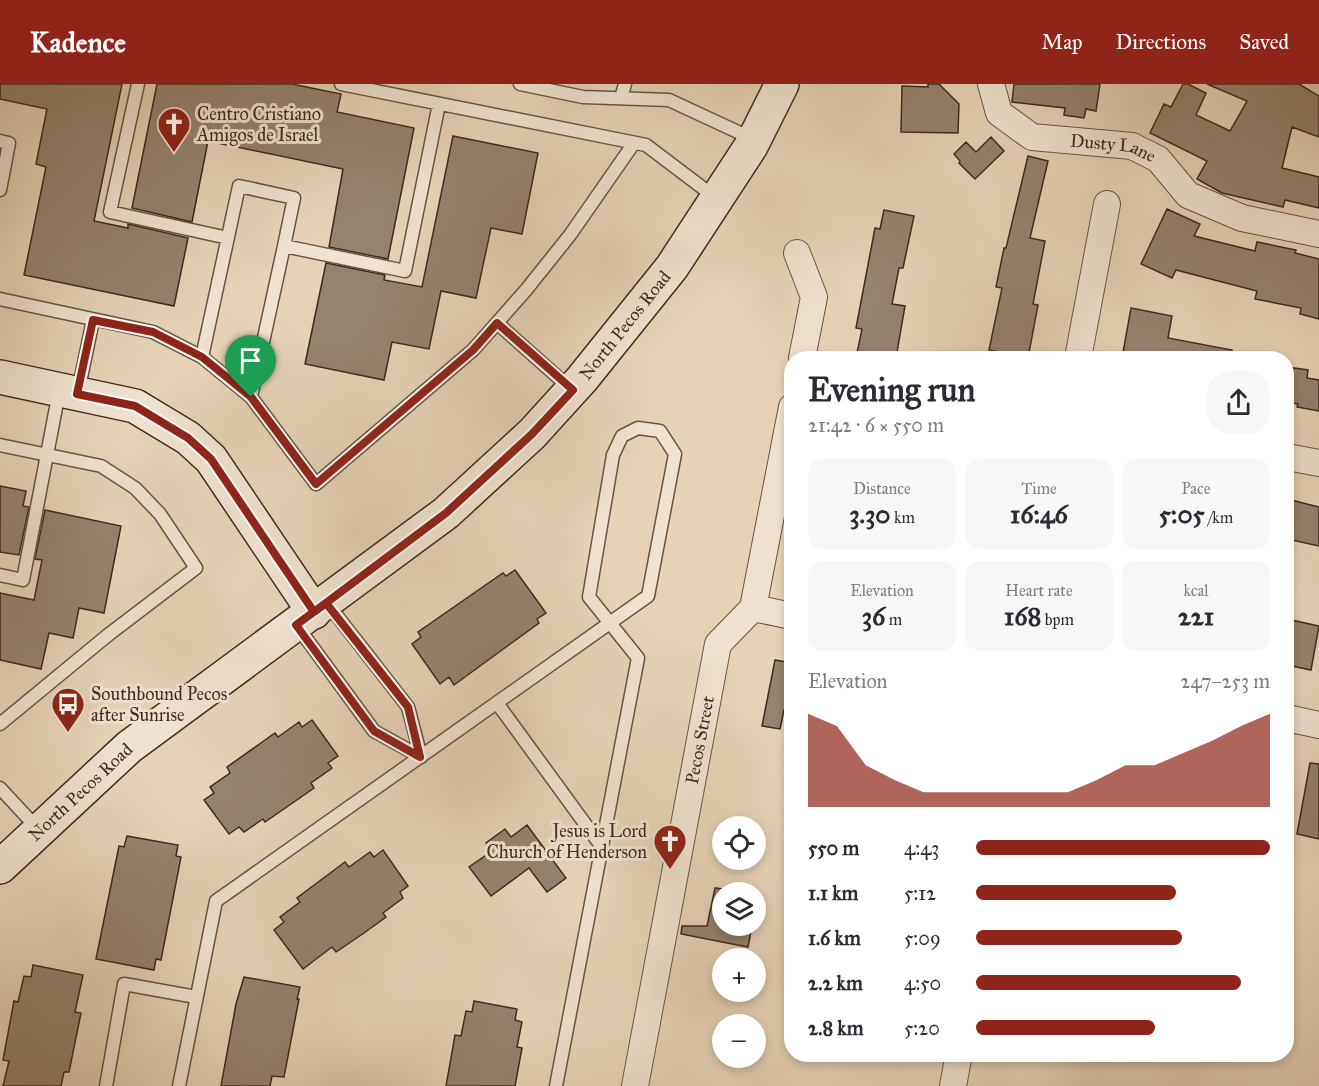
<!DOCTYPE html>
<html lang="en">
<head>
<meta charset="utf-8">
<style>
	body { margin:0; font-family:"IM FELL Great Primer",serif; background:#f7f7f7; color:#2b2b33; height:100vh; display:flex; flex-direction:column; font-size:22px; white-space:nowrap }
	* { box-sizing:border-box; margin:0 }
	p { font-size:20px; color:#7c7c81 }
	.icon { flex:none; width:33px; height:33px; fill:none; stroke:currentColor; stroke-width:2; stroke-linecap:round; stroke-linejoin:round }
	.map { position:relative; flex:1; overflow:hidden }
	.drawer { position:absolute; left:784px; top:267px; width:510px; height:711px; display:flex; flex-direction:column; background:#fff; border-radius:24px; box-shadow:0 3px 9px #0003 }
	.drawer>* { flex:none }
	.fabs { position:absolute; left:712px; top:732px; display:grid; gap:12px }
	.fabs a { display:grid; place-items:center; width:54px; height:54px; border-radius:50%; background:#fff; box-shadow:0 3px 9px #0003; font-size:30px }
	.pin { position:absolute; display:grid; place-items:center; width:51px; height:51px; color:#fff; margin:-62px -26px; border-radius:50% 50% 50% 0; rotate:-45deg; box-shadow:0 0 6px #0007 }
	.pin .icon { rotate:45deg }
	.round { display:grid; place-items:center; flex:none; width:63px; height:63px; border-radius:24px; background:#f7f7f7 }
	.head { display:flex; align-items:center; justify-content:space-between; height:102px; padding:0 24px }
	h1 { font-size:33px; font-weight:800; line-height:45px }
	.stats { display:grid; grid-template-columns:repeat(3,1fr); gap:9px; height:102px; padding:6px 24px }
	.stats div { display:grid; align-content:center; border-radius:15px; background:#f7f7f7; text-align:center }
	.stats b { font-size:26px; font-weight:800 }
	.stats small { font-size:16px; font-weight:400 }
	.stats p { font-size:16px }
	.chart { height:168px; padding:12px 24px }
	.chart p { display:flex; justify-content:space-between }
	.chart svg { width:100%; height:108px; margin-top:6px; fill:#8f2418; opacity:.7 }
	ul { padding:0 24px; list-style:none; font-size:20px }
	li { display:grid; grid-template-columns:96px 72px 1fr; align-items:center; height:45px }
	li i { height:15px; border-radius:8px; background:#8f2418 }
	header { display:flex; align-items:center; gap:36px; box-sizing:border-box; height:84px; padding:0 30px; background:#8f2418; color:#fff }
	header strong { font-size:28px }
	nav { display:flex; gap:33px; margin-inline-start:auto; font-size:21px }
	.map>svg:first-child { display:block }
</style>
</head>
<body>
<header>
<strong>Kadence</strong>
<nav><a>Map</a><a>Directions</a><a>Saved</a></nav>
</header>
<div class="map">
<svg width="1319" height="1002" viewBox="0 0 1319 1002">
	<rect width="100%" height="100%" fill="#e6d3b7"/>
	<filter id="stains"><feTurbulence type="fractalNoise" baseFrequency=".00333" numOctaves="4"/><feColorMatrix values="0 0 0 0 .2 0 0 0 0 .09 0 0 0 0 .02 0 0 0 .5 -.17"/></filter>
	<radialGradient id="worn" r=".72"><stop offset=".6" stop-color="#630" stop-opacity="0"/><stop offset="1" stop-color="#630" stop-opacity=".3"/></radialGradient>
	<!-- building -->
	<path fill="#95826f" stroke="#3e2a21" stroke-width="1.5" d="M0,0H122L94,137L128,144V140L188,154L174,222L24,191L46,83L36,80L47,25L0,15Z
		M157,0H292L341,10L337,28L414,44L388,175L329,163L343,85L208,57L192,138L132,124Z
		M928,0H939L959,20L958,49L901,48L902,2L928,3Z
		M1014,0H1100L1096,27L1086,25L1084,34L1064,31L1065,24L1012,18Z
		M1183,0H1188L1206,9L1196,31L1230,47L1247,17L1207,0H1299L1319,12V53L1292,43L1282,84L1319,93V124L1285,116L1283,123L1222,109L1197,95L1207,77L1150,49L1164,20L1171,23Z
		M453,52L538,69L522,150L491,144L476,214L441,207L429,265L392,258L384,296L305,280L326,179L385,191L384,196L422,203Z
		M991,53L1004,67L975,95L959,79L960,77L954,70L966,58L976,68Z
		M1028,72L1048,77L1030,154L1045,157L1033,220L1038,221L1028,274L989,266L1002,204L996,203L1004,164H1006Z
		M1167,125L1200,140L1194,152L1255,167L1257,158L1296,166L1295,169L1319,175V235L1300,230L1301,224L1255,215L1257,207L1176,186L1172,194L1141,180Z
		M884,126L914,132L903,184H899L892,220L905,222L896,274H856L862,245L856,244L875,144L880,145Z
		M1131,224L1172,232L1168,254L1232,266V274H1122Z
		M1287,283L1308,286L1307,294L1319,296V327L1297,323L1298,320L1287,318Z
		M0,402L26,407L23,422L29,423L19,471L0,468Z
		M1287,415L1319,423V462L1287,455Z
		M45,426L121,442L104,529L79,524L73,554L49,549L41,585L0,576V509L34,516L42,476L35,475Z
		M515,486L546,529L537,535L539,539L454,601L449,593L440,600L412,560L421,553L418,548L503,489L506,492Z
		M1287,535L1319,542L1311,586L1287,581Z
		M775,576L792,579V627L784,626L780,645L762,642Z
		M312,636L338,672L328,679L332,684L311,699L314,704L265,738L263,735L244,748L239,743L229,750L204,716L214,709L210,703L230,689L227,683L275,649L278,653L299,638L302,643Z
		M1310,679L1319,680V755L1297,750Z
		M527,741L566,794L547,808L529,784L491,812L469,783L492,767L486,759L505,745L511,753Z
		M127,752L178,761L176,772L181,773L161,876L156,875L154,886L96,875L119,762L124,763Z
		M383,766L408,802L400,808L403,814L383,829L386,833L364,849L336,868L332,863L303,885L274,846L284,838L280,833L300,818L297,814L345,778L349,783L370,768L374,773Z
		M715,804L723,805V842H752L748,863L681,850L682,842H707Z
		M33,881L83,891L75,928L81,929L69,988H64L61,1002H3L9,977L3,976L14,917L18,918L24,892L31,893Z
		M244,893L300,903L297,915H299L284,993L272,992L270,1002H221L236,920Z
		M474,917L517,925L515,936L522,938L517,963L522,964L515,1002H446L455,951L461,952L466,927L472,928Z"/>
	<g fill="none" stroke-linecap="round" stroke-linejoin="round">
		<defs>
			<path id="lane" d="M138,0L110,128L228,154
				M341,0L646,61L716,114
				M520,0L583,13L669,16L753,55
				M621,14L625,0
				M0,57L9,59L0,106
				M0,215L153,248L202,273L251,313L316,400L473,266L526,206L570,151L634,59
				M497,239L570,304
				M202,273L239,102L294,114L284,162L405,187L439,20
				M78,308L93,236
				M251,313L284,162
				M0,361L101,382L135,404L160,430L196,484L108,551L0,640
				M0,491L23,496L59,308
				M297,542L374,647L421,673L408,623L327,519
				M497,619L602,763
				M0,704L38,745
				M106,1002L124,900L196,913
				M179,1002L216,817C360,715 504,614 648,512L675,370L660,347L638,344L622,352L613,371L589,513L638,574L556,1002"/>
			<g id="street">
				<path id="s1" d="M991,0L999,29L1032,53L1132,62L1158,75L1188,111L1242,134L1319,150"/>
				<path d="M797,169L814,213L802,274"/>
				<path d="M1078,274L1107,120"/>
				<path d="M1287,373L1319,379"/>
				<path d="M753,524L792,532"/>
				<path d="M1287,634L1319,641"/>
				<path id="s2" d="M635,1002L718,560L753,524L792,323"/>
				<path d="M953,1002L959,970"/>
			</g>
			<g id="secondary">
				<path d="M0,293L135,322L188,354L211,375L314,528"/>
				<path id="s3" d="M0,783L129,663L446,429L532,350L582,295L672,183L751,62L782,0"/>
			</g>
		</defs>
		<!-- lane casing -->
		<use href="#lane" stroke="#685446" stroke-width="15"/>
		<!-- street casing -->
		<use href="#street" stroke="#685446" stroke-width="28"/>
		<!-- secondary casing -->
		<use href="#secondary" stroke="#3e2a21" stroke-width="36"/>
		<!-- lane -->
		<use href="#lane" stroke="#efe2d0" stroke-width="12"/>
		<!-- street -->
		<use href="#street" stroke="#efe2d0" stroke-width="26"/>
		<!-- secondary -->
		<use href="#secondary" stroke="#efe2d0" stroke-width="33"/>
	</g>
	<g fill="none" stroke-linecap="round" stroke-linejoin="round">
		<defs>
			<path id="route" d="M251,313L202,273L153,248L93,236L77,310L135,322L188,354L211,375L314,528L326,519L408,623L420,673L374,647L296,541L326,519L446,429L532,350L573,306L497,239L473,266L316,400L251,313"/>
		</defs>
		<!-- route casing -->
		<use href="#route" stroke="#fff" stroke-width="12"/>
		<!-- route -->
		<use href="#route" stroke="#8f2418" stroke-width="8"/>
	</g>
	<!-- icons -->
	<defs>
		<symbol id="church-pin" viewBox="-11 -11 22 30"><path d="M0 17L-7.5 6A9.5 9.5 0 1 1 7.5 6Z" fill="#8f2418" stroke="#efe2d0"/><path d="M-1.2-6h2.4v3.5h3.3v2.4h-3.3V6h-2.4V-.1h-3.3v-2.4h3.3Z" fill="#fff"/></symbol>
		<symbol id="bus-pin" viewBox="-11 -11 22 30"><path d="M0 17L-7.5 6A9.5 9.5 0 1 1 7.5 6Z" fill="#8f2418" stroke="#efe2d0"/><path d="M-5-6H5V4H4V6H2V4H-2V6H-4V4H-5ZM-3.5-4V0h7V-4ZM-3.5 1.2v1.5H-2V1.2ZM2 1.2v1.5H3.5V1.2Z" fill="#fff"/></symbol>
	</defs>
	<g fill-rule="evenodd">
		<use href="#church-pin" x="155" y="21" width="38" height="52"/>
		<use href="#bus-pin" x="49" y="601" width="38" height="52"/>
		<use href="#church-pin" x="651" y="738" width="38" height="52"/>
	</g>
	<g text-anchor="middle" stroke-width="6" stroke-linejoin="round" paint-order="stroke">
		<!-- poi labels -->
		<g font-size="18" fill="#3e2a21" stroke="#efe2d0" text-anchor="start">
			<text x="197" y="36">Centro Cristiano<tspan x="197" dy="21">Amigos de Israel</tspan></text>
			<text x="91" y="616">Southbound Pecos<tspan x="91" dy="21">after Sunrise</tspan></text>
			<text x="647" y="753" text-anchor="end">Jesus is Lord<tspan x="647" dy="21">Church of Henderson</tspan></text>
		</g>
		<!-- street labels -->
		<g font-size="18" fill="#3e2a21" stroke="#efe2d0">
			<text dy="6" stroke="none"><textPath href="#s1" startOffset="153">Dusty Lane</textPath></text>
			<text dy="6" stroke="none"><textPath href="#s3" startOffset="830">North Pecos Road</textPath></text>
			<text dy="6" stroke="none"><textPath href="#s2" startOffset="352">Pecos Street</textPath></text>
			<text dy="6" stroke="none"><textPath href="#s3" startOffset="110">North Pecos Road</textPath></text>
		</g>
	</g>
	<rect width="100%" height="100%" filter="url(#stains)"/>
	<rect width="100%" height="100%" fill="url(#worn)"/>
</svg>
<div class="fabs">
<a><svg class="icon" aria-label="locate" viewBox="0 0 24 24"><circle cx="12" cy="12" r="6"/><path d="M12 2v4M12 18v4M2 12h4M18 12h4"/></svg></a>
<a><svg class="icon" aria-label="layers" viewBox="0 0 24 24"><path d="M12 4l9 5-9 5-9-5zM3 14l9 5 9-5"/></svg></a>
<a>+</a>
<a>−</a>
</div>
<div class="pin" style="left:251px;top:313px;background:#1e9e55"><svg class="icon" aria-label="arrive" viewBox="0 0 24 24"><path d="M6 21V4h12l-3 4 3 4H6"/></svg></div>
<section class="drawer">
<div class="head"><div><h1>Evening run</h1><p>21:42 · 6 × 550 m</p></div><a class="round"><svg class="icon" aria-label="share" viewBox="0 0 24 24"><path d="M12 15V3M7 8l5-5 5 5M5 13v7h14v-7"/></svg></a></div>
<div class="stats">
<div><p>Distance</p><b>3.30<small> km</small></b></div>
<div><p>Time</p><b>16:46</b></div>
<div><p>Pace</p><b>5:05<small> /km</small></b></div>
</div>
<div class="stats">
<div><p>Elevation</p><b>36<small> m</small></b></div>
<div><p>Heart rate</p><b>168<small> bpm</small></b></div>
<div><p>kcal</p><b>221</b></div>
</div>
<div class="chart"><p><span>Elevation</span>247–253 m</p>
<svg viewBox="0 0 160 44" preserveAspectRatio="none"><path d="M0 44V6L10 11L20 27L30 33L40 38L50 38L60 38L70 38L80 38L90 38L100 33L110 27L120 27L130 22L140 17L150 11L160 6V44z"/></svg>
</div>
<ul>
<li><b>550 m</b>4:43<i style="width:100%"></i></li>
<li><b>1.1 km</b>5:12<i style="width:68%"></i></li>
<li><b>1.6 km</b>5:09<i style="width:70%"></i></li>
<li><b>2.2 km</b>4:50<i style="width:90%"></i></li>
<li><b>2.8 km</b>5:20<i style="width:61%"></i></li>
</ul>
</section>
</div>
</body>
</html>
